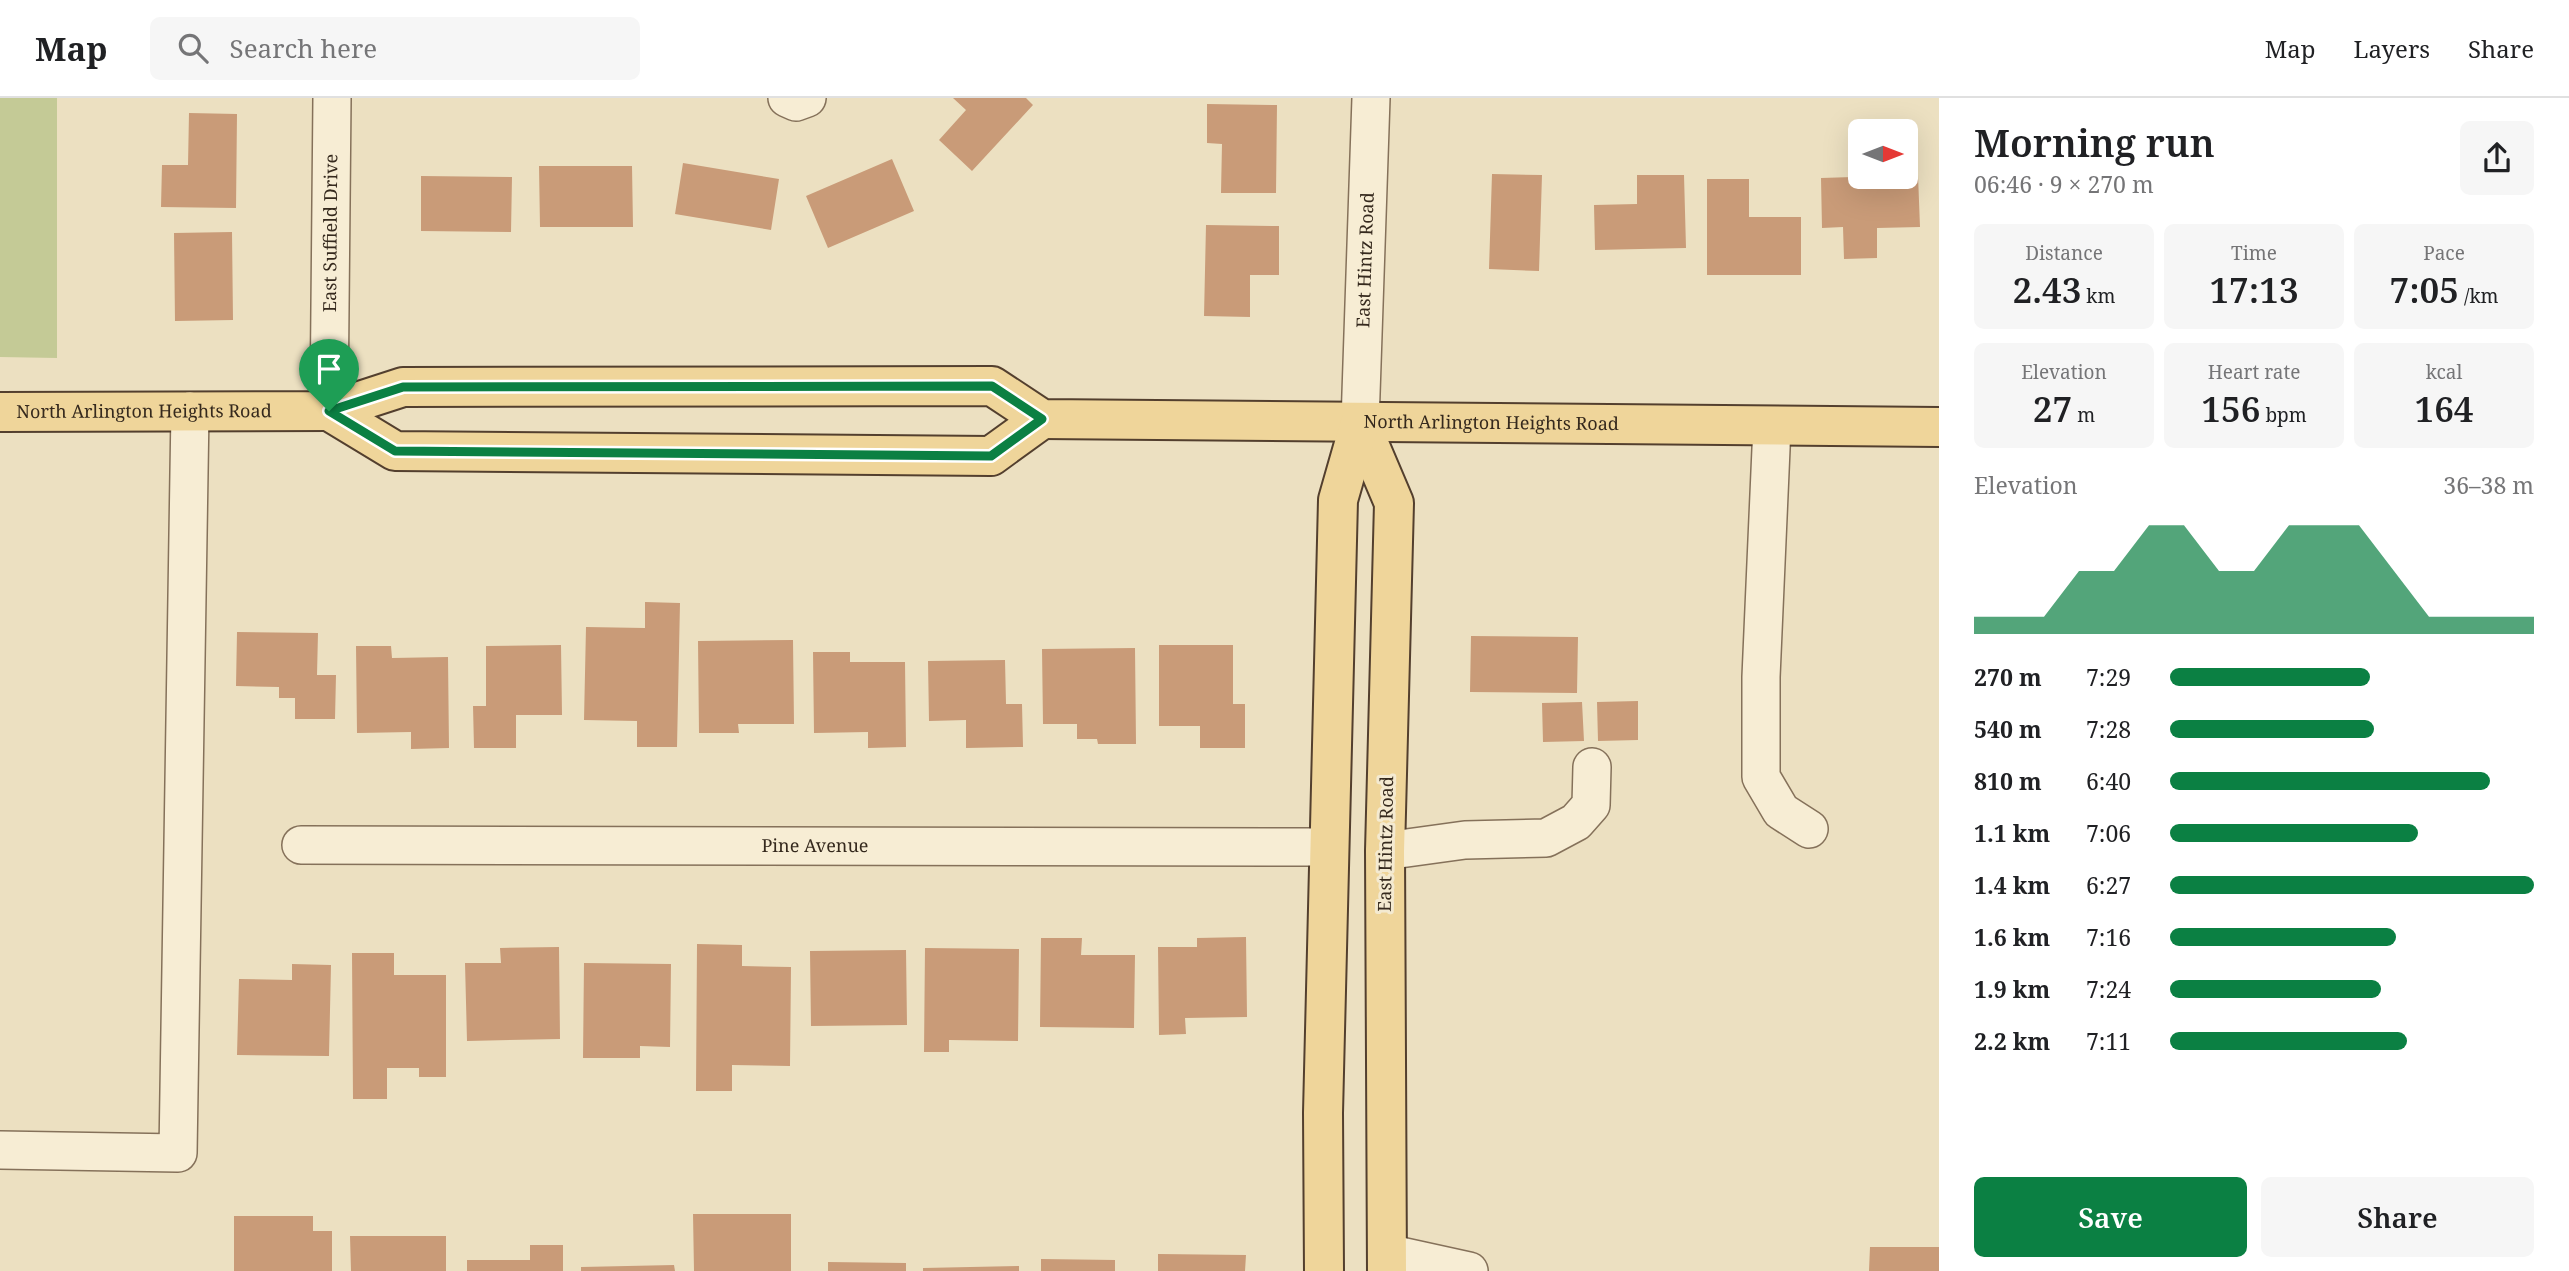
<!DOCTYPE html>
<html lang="en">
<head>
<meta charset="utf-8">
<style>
	body { margin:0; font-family:"Noto Serif",serif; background:#f6f6f6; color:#202124; height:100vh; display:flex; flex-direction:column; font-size:26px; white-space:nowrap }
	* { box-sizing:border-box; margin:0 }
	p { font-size:23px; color:#757577 }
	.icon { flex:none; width:38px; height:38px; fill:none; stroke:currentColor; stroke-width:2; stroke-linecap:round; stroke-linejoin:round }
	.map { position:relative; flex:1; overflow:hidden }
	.panel { display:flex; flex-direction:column; background:#fff; width:630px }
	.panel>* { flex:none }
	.needle { width:46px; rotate:90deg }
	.tools { position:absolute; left:1848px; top:21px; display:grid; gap:14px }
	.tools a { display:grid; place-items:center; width:70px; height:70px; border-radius:10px; background:#fff; box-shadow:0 7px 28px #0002; font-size:35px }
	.pin { position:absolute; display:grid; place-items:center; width:60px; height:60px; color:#fff; margin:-72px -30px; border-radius:50% 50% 50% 0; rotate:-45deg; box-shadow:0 0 7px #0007 }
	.pin .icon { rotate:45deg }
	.round { display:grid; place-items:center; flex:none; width:74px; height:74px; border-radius:10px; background:#f6f6f6 }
	.overview { display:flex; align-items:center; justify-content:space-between; height:119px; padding:0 35px }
	h1 { font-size:38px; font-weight:600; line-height:52px }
	.stats { display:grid; grid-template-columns:repeat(3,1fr); gap:10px; height:119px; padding:7px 35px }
	.stats div { display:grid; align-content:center; border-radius:10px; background:#f6f6f6; text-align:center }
	.stats b { font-size:35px; font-weight:600 }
	.stats small { font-size:19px; font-weight:400 }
	.stats p { font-size:19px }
	.chart { height:196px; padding:14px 35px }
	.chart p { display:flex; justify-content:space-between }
	.chart svg { width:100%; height:126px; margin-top:7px; fill:#0b8043; opacity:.7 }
	.action { display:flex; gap:14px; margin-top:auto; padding:14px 35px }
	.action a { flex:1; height:80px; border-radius:10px; background:#0b8043; color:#fff; font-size:28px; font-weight:600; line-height:80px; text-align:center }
	.action a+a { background:#f6f6f6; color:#202124 }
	ul { padding:0 35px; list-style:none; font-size:23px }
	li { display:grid; grid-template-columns:112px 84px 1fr; align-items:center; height:52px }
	li i { height:18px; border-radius:9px; background:#0b8043 }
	header { display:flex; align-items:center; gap:42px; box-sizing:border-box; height:98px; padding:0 35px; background:#fff; border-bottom:2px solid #e0e0e0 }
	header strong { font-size:33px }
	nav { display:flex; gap:38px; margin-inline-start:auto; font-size:24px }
	.search { width:490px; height:63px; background:#f6f6f6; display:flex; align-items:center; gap:18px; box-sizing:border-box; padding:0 24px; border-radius:10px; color:#757577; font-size:26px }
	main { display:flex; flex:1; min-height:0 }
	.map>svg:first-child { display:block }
</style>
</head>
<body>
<header>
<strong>Map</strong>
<div class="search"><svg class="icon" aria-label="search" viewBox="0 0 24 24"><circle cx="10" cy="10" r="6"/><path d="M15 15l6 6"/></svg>Search here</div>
<nav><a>Map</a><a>Layers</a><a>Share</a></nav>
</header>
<main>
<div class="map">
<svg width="1939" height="1173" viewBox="0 0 1939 1173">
	<rect width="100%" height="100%" fill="#ece0c1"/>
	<!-- green -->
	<path fill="#c4ca96" d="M0,0H57V260L0,259Z"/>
	<!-- building -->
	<path fill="#c99b78" d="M953,0H1026L1033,7L972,73L939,42L966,12Z
		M1207,6L1277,7L1276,95H1221L1222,46L1207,45Z
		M189,15L237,16L236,110L161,109L162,67H188Z
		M892,61L914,113L828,150L806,98Z
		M683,65L779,81L771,132L675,116Z
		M539,68H632L633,129H540Z
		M1492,76L1542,77L1539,173L1489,171Z
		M1637,77H1684L1686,150L1595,152L1594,107L1637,106Z
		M1918,77L1920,129L1877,130V160L1844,161L1843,129L1822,130L1821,80Z
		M421,78L512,79L511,134L421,133Z
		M1707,81H1749V119H1801V177H1707Z
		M1206,127L1279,128V177H1250V219L1204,218Z
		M232,134L233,222L175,223L174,135Z
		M645,504L680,505L677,649H637V623L584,622L586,529L645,530Z
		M237,534L318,535L317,577H336L335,621H295V600H279V589L236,588Z
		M1471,538L1578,539L1577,595L1470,594Z
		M793,542L794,626H738L739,635H699L698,543Z
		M561,547L562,617H516V650H474L473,608H486V548Z
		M1159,547H1233V606H1245V650H1200V628H1159Z
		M356,548H391L392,560L448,559L449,650L411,651V634L357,635Z
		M1135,550L1136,646H1098L1097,641H1077V626H1043L1042,551Z
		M813,554H850V564H905L906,649L868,650V634L814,635Z
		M1005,562L1006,606H1022L1023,649L966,650V622L929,623L928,563Z
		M1638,603V642L1598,643L1597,604Z
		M1582,604L1584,643L1543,644L1542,605Z
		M1246,839L1247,919L1185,920L1186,936L1159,937L1158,849H1197V840Z
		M1041,840H1082L1081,857H1135L1134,930L1040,929Z
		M697,846L742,847V868L791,869L790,968L732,967V993H696Z
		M559,849L560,941L467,943L465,865H501L500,850Z
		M925,850L1019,851L1018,943L949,942V954H924Z
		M906,852L907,927L811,928L810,853Z
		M352,855H394V877H446V979H419V970H387V1001H353Z
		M584,865L671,866L670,949L640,948V960H583Z
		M292,866L331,867L329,958L237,957L239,881L292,882Z
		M693,1116H791V1173H694Z
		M234,1118H313V1133H332V1173H234Z
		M350,1138H446V1173H351Z
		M530,1147H563V1173H467V1162H530Z
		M1870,1149H1939V1173H1869Z
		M1158,1156L1246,1157L1245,1173H1158Z
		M1041,1161L1115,1162V1173H1041Z
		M828,1164L906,1165V1173H828Z
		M674,1167L675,1173H581V1169Z
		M1019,1168V1173H923V1170Z"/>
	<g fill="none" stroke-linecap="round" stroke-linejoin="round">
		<defs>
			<g id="minor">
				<path d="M787,0L796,4L807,0"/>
				<path id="s1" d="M329,313L332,0"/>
				<path id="s2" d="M1360,325L1371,0"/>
				<path d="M1772,328L1761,579V679L1781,713L1809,731"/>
				<path id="s3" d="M301,747L1329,749"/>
				<path d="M1385,753L1465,742L1546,740L1576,724L1591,707L1592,669"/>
				<path d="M0,1052L178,1055L190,313"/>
				<path d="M1387,1155L1469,1173"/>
			</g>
			<g id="major">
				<path d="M329,313L395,353L991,358L1042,321"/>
				<path id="s4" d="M0,314L329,313L403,289L992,288L1042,321L1939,329"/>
				<path d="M1360,325L1394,405L1385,753L1387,1173"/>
				<path d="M1324,1173L1323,1015L1338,402L1360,325"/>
			</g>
		</defs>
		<!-- minor casing -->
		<use href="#minor" stroke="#85715a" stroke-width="40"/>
		<!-- major casing -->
		<use href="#major" stroke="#533f2e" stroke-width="42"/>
		<!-- minor -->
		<use href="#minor" stroke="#f7edd4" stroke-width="37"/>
		<!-- major -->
		<use href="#major" stroke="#efd59a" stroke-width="38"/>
	</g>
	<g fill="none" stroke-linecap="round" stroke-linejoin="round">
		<defs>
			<path id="route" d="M992,288L1042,321L991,358L395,353L329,313L403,289Z"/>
		</defs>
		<!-- route casing -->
		<use href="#route" stroke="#fff" stroke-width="14"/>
		<!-- route -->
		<use href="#route" stroke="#0b8043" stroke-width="9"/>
	</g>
	<g text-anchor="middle" stroke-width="6" stroke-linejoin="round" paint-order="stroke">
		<!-- street labels -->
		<g font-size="18" fill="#35291d" stroke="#f4ead1">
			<text dy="6" stroke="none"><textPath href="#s1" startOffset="178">East Suffield Drive</textPath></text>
			<text dy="6" stroke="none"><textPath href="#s2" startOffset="163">East Hintz Road</textPath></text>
			<text dy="6" stroke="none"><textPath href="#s4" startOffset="144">North Arlington Heights Road</textPath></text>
			<text dy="6" stroke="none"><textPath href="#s4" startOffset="1505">North Arlington Heights Road</textPath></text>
			<text transform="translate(1386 746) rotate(-89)" y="6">East Hintz Road</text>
			<text dy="6" stroke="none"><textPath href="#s3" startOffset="514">Pine Avenue</textPath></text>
		</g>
	</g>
</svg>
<div class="tools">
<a><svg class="needle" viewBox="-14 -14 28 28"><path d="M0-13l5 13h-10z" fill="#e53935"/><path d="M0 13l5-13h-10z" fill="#757577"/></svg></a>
</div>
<div class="pin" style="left:329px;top:313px;background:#1e9e55"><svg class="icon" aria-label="arrive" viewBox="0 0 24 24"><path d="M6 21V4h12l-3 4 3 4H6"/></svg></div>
</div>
<section class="panel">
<div class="overview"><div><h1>Morning run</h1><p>06:46 · 9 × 270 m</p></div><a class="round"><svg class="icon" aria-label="share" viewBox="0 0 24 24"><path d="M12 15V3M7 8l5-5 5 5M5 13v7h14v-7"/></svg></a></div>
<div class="stats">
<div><p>Distance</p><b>2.43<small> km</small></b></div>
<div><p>Time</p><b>17:13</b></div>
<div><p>Pace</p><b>7:05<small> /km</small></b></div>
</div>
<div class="stats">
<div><p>Elevation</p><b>27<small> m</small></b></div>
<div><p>Heart rate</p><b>156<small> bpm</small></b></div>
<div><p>kcal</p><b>164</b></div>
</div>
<div class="chart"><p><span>Elevation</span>36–38 m</p>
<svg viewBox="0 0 160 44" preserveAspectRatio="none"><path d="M0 44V38L10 38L20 38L30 22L40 22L50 6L60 6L70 22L80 22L90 6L100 6L110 6L120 22L130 38L140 38L150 38L160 38V44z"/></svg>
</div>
<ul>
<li><b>270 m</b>7:29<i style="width:55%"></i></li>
<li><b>540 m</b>7:28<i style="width:56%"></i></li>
<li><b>810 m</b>6:40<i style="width:88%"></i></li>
<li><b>1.1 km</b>7:06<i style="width:68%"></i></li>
<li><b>1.4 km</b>6:27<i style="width:100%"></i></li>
<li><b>1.6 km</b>7:16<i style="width:62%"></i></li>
<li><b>1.9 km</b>7:24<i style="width:58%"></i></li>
<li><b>2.2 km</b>7:11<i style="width:65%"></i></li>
</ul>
<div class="action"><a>Save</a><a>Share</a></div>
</section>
</main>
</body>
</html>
